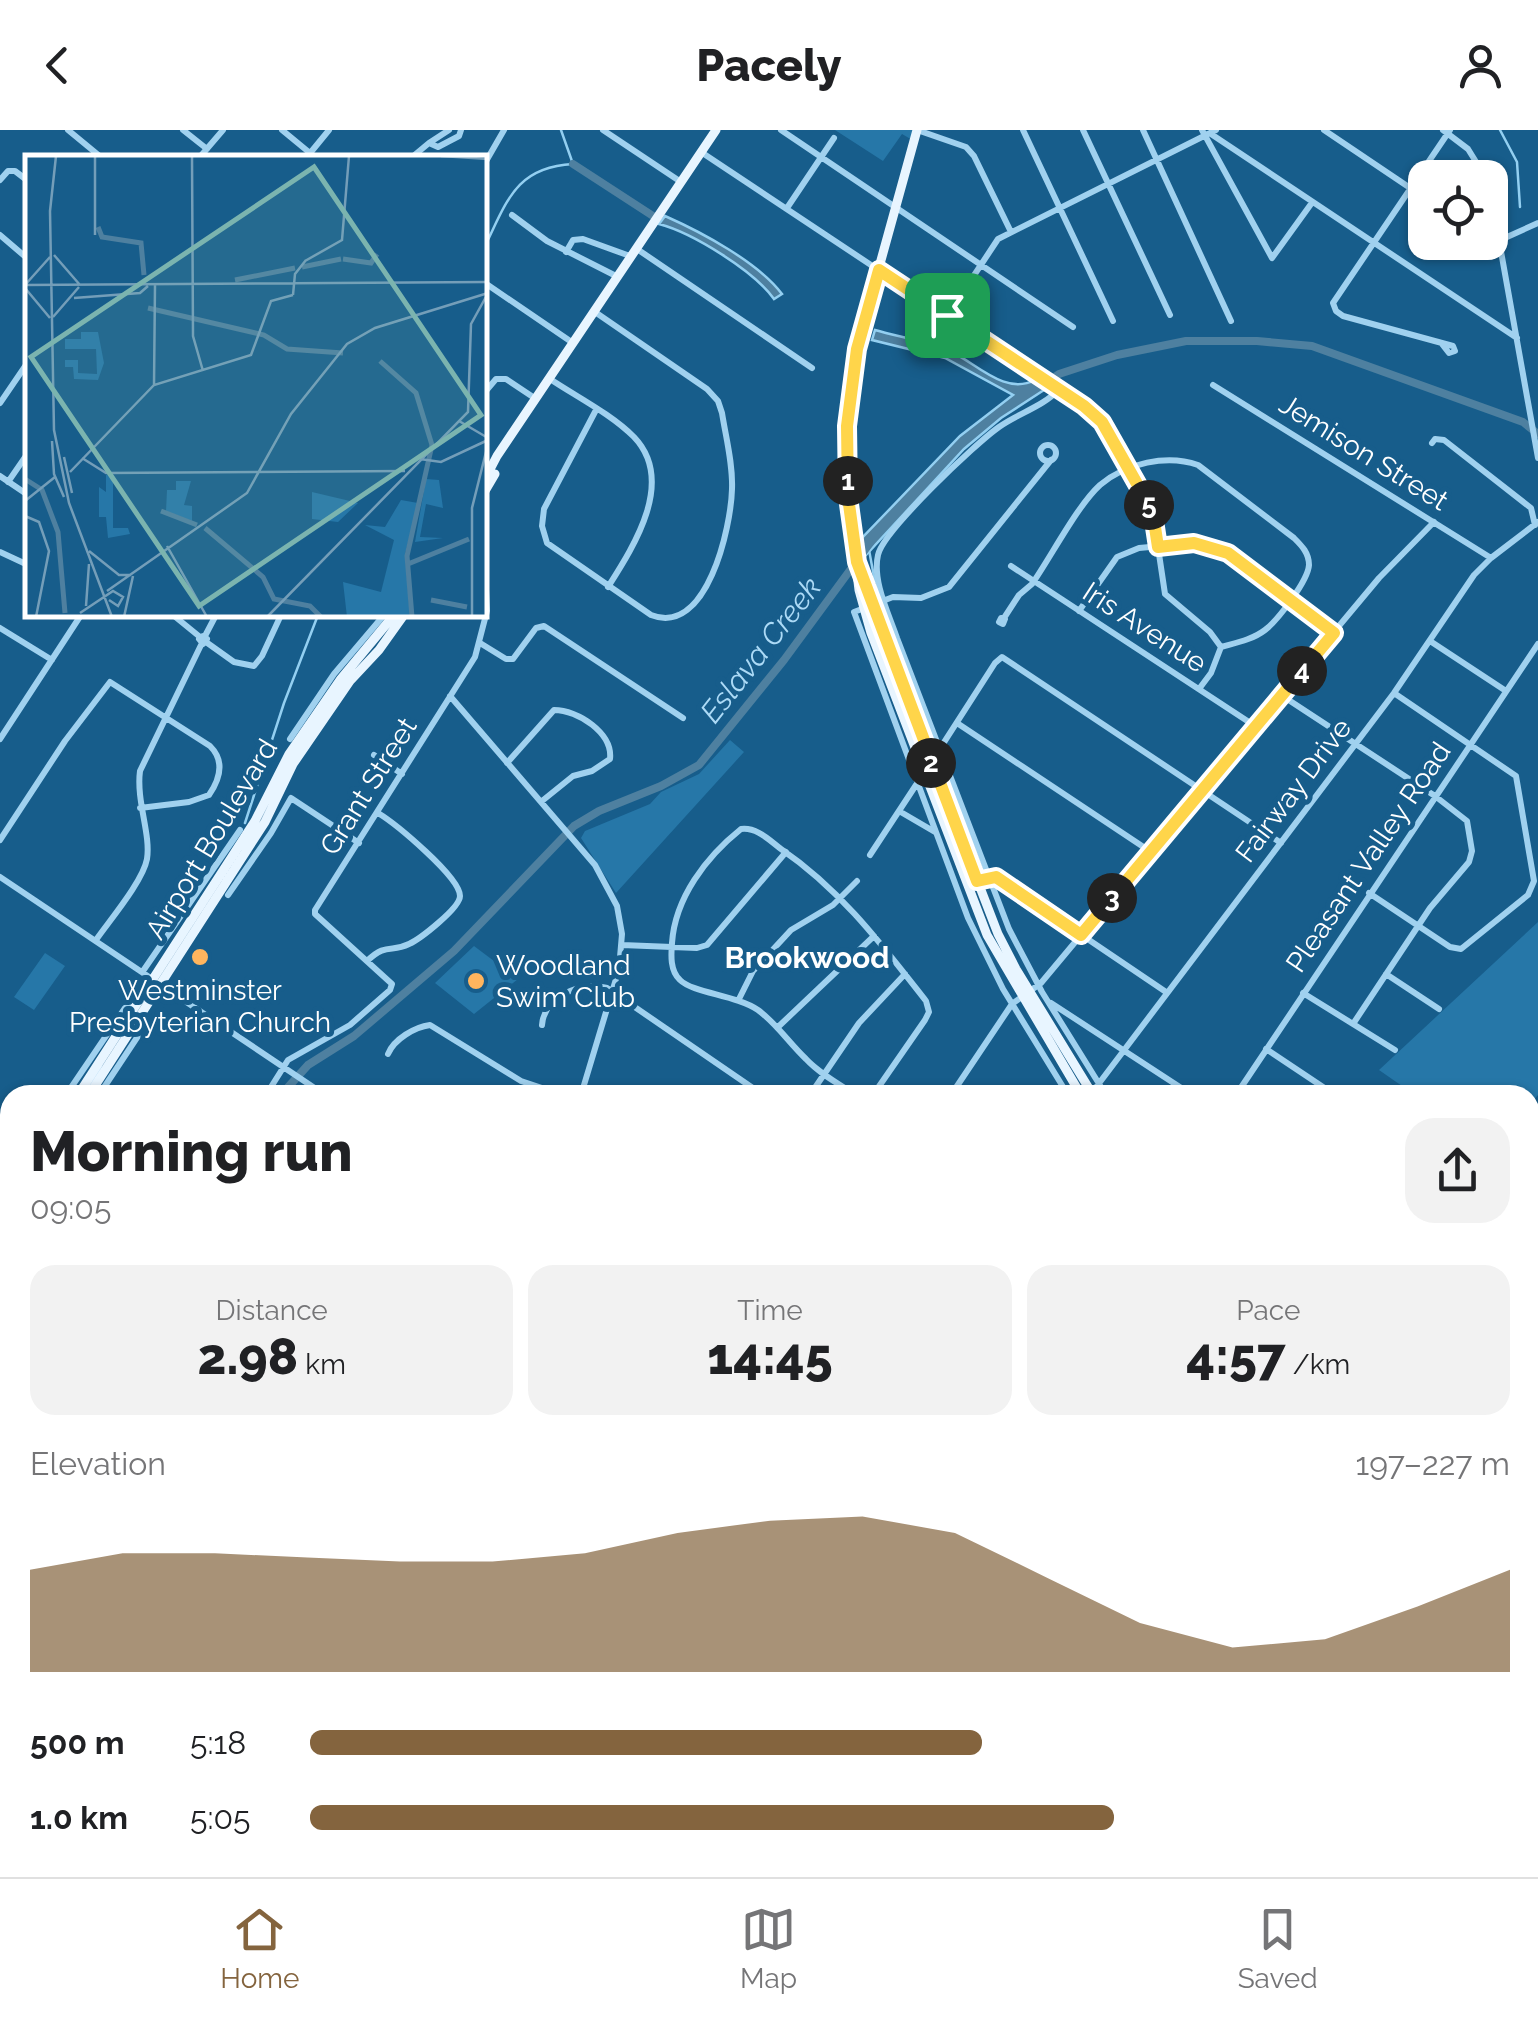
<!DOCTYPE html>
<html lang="en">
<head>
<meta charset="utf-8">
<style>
	body { margin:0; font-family:Raleway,sans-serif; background:#f2f2f2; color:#202124; height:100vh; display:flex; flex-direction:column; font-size:38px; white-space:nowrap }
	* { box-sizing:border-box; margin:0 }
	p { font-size:32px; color:#757577 }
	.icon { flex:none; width:55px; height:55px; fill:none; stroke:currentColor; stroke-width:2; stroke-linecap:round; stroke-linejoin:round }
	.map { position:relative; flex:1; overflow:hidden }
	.sheet { position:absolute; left:0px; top:955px; width:1540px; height:792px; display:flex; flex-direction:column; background:#fff; border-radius:30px 30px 0 0; box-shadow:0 2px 8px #0004 }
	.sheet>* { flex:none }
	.buttons { position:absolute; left:1408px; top:30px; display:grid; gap:20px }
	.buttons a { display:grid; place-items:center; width:100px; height:100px; border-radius:20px; background:#fff; box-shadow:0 2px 8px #0004; font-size:50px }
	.pin { position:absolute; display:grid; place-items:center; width:85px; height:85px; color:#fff; margin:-42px; border-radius:20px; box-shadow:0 5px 15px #0006 }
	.km { position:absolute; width:50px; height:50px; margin:-25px; border-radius:50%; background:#222; color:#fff; font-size:28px; line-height:50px; text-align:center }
	.round { display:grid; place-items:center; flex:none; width:105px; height:105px; border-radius:30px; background:#f2f2f2 }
	.headline { display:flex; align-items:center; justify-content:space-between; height:170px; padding:0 30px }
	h1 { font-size:55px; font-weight:800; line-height:75px }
	.stats { display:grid; grid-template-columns:repeat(3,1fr); gap:15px; height:170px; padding:10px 30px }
	.stats div { display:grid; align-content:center; border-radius:25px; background:#f2f2f2; text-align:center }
	.stats b { font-size:50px; font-weight:800 }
	.stats small { font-size:28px; font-weight:400 }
	.stats p { font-size:28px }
	.chart { height:280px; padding:20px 30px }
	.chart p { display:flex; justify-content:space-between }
	.chart svg { width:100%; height:180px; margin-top:10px; fill:#84643e; opacity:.7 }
	ul { padding:0 30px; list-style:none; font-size:32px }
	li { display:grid; grid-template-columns:160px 120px 1fr; align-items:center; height:75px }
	li i { height:25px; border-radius:12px; background:#84643e }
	header { display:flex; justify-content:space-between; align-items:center; height:130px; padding:0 30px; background:#fff; font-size:45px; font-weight:800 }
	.tabs { display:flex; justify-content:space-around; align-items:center; height:140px; border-top:2px solid #e0e0e0; background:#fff; font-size:28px; color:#757577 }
	.tabs a { display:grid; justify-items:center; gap:5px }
	.tabs .on { color:#84643e }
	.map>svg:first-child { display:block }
</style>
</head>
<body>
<header><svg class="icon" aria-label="back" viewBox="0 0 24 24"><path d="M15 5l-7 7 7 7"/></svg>Pacely<svg class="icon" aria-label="person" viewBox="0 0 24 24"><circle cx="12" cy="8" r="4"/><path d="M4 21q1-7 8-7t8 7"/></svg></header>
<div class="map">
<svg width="1538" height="1747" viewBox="0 0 1538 1747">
	<rect width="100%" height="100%" fill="#175d8b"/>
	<!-- green -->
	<path fill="#2677a8" d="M835,0H917L914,11L902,4L883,31Z
		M730,610L744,622L616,763L581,708L585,701L650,674L661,662L699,644Z
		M1538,792V965L1530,974V965H1415L1379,940Z
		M474,816L518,849L474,884L435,853Z
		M45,823L65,836L34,880L14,867Z
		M1538,1236V1410L1530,1411V1261Z"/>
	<!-- water -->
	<path fill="#4e80a0" stroke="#93cff1" stroke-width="2.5" d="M665,86C701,102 758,132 782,164L774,169C754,141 693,103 659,94Z
		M875,200C899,207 927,211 950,221C976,233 1005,266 1035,250L1047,258L1001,288L964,319L865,426L862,408L960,306L1013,265L945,228L872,210Z"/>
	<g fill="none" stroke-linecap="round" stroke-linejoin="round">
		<!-- stream -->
		<path stroke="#93cff1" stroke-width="2.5" d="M1500,0L1517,32L1520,77
			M485,116C507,71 516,37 573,34L561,0
			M869,420L875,452
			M882,479L893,516
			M245,693L284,573L318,485
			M1530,1421L1538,1420
			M953,1747L960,1738"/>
		<!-- river -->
		<path stroke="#4e80a0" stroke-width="8" d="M573,34L653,86
			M1042,256L1059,244L1117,225L1186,211H1257L1312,216L1523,292L1538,304
			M281,965L308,935L354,906L454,821L574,696L599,681L661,656L699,635L784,530L870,413"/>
		<!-- minor -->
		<path stroke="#a0d1ef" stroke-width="6" d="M68,0L102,28
			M183,0L207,19
			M282,0L316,28
			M603,0L681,52
			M781,0L1073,197
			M917,0L966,17L974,26L1011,102
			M1023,0L1113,191
			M1083,0L1170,185
			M1143,0L1231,191
			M1202,0L1272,128L1311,74
			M1324,0L1425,68
			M1443,0L1468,19L1486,48
			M1211,4L1517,208
			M429,13L449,0
			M311,22L329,0
			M701,22L1083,276L1102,293L1153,384L1165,464L1210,502L1221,517
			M199,28L223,0
			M411,28L429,13L438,17L459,6L461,0
			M485,33L504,0
			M0,50L8,41H15L28,51
			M1490,60L1538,328
			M787,78L834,8
			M512,85L547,111L618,147
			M0,105L28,129
			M1490,110L1507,107L1538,93
			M637,119L812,238
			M566,122L573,110L583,109L630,126
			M485,153L573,213
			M595,182L707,259L718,271L722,283C726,308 733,334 732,359C731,397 707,507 651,485L547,413L542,396L544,379L596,280
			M936,203L998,109L1216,0
			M1442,214L1449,223L1455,221L1453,216L1343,186L1336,181L1333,173L1450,0
			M550,249C577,267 611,284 634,307C676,351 634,416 608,457
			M1213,255L1491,428
			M1058,260C1044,276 1017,284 999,297C976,313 883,401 878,425C872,451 889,484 897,508L1009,799L1042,862L1106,965
			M485,262L496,249H506L536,269
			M0,273L28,232
			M1432,313L1435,309L1444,310L1531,378L1535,395
			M1040 323a8 8 0 1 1 16 0a8 8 0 1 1-16 0Z
			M1051,330L949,457L921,468L893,467L854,482L968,788L1003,859L1068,965
			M0,346L28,365
			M8,352L28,323
			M0,422L28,435
			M1011,436L1255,596
			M1079,481L1117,427L1139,418L1194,413L1228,423L1334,503
			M173,485L200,507
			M1001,488L1005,489L1003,494L999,492Z
			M1004,488L1019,465L1032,454C1051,427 1077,376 1100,355C1126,333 1167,324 1198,335L1294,408C1302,416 1309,423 1309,435C1308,451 1277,491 1265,500C1252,510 1235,513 1221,517L1211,543L1199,559
			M0,498L52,530
			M203,506L207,509L203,514L199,509Z
			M205,506L216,485
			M1430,511L1506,561
			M206,512L234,532L254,536L262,526L281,485
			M480,513L506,529H513L536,498L544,496L683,588
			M1281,565L1435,666L1467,691L1472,721L1469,732L1430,778L1353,894
			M450,566L595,735L617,776L622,804L619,839L581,965
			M957,593L1151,722
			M0,609L81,485
			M290,609L334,544L384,485
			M374,625L402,644
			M507,633L554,580C578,580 613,603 610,629L592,641L573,646L542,671
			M923,645L995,533L1002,527L1281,713
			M899,681L935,702
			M0,710L65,611L110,552L210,616C225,631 220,649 209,665L189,672L140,678
			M870,725L916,655
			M0,747L325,965
			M986,747H996L1166,862
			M1369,763L1450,817L1461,819L1528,765L1534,751L1516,646L1394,563
			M228,765L271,703L291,668L359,713
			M96,810C110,790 143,751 147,729C151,704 136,671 140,641L202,513
			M622,815L697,818L707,815L786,722
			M367,831C387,812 391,823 409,814C420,809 460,778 460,766C460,747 396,694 378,683
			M143,841L240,700
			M1386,844L1439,879
			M1303,863L1395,920
			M739,869L753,841L791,800L833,775L857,751
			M1051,873L1192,965
			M542,895C544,866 582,851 607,858L763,965
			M778,897L874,806
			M1266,919L1335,965
			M388,924C394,909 415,897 430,895L521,951L563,965
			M1097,956L1394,563L1474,445L1491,428L1538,392
			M91,964L89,957L99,936
			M66,965L125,878L137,875
			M99,965L146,894L139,889L137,891
			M266,965L288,930L350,895L390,860L392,854L315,784V780L475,527L487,481L485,439
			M810,965L859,893L905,844
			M856,965C839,954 820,944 806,929C789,913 777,894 758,880C736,865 693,863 680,850C670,841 671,825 672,813C675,768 706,727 741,699C757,697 769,710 781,719C841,760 882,815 926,871L929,882L925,890L873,965
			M951,965L1012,874L1041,853L1379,448L1434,392
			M1236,965L1538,514
			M0,1062L10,1048
			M1530,1097L1538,1102
			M0,1124L10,1130
			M0,1132L10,1137
			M0,1163L10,1148
			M1530,1195L1538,1180
			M1530,1453L1538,1452
			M1530,1518L1538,1521
			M1530,1577L1538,1581
			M0,1595L10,1602
			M0,1644L10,1651
			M140,1738L155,1747
			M214,1738L228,1747
			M540,1738L542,1747
			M666,1738L681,1747
			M797,1738L811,1747
			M918,1738L932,1747
			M1194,1738V1747
			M1505,1738L1538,1743
			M293,1747L299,1738
			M715,1747L722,1738"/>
		<!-- major -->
		<path stroke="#e8f5ff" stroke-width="9" d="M917,0L862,199L850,262L848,367L859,460L871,503L987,805L1081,965
			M485,349L497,326L716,0
			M485,361L495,344
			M860,446L998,804L1016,839L1093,965
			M78,965L255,691L289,624L340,550L394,485
			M89,965L265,692L293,634L350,551L379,520L404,485
			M0,1081L10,1066
			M0,1098L10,1082
			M1209,1738V1747
			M1219,1738V1747"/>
		<!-- highway -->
		<path stroke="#fff" stroke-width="11" d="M0,1611L10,1618
			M0,1628L10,1635
			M167,1738L182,1747
			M188,1738L203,1747"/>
	</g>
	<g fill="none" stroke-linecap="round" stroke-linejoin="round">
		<defs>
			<path id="route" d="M879,140L1084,276L1102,292L1140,359L1153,384L1158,417L1194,413L1228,423L1334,503L1081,805L996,747L977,751L857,432L848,367L847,296L857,219Z"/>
		</defs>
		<!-- route casing -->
		<use href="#route" stroke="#fff" stroke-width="20"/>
		<!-- route -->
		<use href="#route" stroke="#ffd54a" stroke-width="12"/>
	</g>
	<!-- markers -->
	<g fill="#ffb55e" stroke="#175d8b" stroke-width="4">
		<circle cx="200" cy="827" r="10"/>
		<circle cx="476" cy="851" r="10"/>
	</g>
	<g text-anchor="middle" stroke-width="10" stroke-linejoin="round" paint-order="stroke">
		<!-- street labels -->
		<g font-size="28" fill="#fff" stroke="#175d8b">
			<text transform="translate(1364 322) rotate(32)" y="10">Jemison Street</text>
			<text transform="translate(1145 497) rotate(33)" y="10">Iris Avenue</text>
			<text transform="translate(368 656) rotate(-58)" y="10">Grant Street</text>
			<text transform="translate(1293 660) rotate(-53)" y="10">Fairway Drive</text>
			<text transform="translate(211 709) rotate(-59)" y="10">Airport Boulevard</text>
			<text transform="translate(1368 727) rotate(-56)" y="10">Pleasant Valley Road</text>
		</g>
		<!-- poi labels -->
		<g font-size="28" fill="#fff" stroke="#175d8b" text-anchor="start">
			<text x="496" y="845">Woodland<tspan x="496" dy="32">Swim Club</tspan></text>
			<text x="200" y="870" text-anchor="middle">Westminster<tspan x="200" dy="32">Presbyterian Church</tspan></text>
		</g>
		<!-- water labels -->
		<g font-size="30" font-style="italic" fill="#acdaf6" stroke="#175d8b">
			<text transform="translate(761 520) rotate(-52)" y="10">Eslava Creek</text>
		</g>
		<!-- neighbourhood labels -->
		<g font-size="30" font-weight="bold" fill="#fff" stroke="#175d8b">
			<text x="807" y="838">Brookwood</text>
		</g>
	</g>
	<!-- overview -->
	<g transform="translate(25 25)">
		<rect width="462" height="462" fill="#175d8b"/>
		<path d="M56,177H73L79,208L73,225L49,224L48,212H40V205H53V218L72,219L71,194H40V184H56ZM81,320H88V373H103L105,379L83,383L81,362H74V332L81,337ZM401,324L414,325L418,353L401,349L395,382L418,383L390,387ZM151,326H166L159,350L167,351V366L141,356L142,335H151ZM287,337L325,346L333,348L313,367L287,364ZM376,345L393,348L380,399L385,462H322L318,427L356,437L369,385L340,370L360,372Z" fill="#2677a8"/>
		<path fill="none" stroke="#4e80a0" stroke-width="5" d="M73,72L77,82L116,88L119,120M318,104L346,108L352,99M277,112L316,104M210,125L270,113M123,153L239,180L262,194L318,198M355,206L391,238L407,290L382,401L387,462M0,324L17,335L33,377L40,458M136,356L172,370M180,373L238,422L249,444L285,451L296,462M383,409L444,384M406,445L442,452"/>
		<path fill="none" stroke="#749eb9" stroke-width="2.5" d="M31,1L25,56L29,275L44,348L87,462M70,1V80M167,1L168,181L178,216M416,1L463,4M29,100L55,130M280,106L317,85L324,1M0,130L463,127M0,130L25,102M0,133L25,163M268,140L270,119L281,105M49,143L115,138L123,131M28,162L54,132M129,230L130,130M434,266L463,283M27,286L29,319L39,342M39,302L47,338M57,303L81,318L380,316M395,304L416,307L463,285M45,317L129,230L226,200L246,146L268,140M0,346L30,322M0,361L14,367L24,396L11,462M142,391L182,462M64,396L94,420H106M82,436L222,338L266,259L322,189L350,173L463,138M61,451L64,409M55,458L88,436L98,442L93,451L84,445M99,462L108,421M242,462L443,257L446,169L462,140M447,462V353L463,289"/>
		<path fill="#7bb4af" fill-opacity="0.15" stroke="#7bb4af" stroke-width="5" d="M289,12L456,260L174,451L6,202Z"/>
		<rect width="462" height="462" fill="none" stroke="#fff" stroke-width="5"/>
	</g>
</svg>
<div class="buttons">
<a><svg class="icon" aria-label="locate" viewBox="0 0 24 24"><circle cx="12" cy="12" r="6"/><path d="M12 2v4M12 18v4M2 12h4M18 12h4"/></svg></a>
</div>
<div class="pin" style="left:947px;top:185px;background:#1e9e55"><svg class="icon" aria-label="arrive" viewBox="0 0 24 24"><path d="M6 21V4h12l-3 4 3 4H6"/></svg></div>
<b class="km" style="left:848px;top:351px">1</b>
<b class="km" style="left:931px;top:633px">2</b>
<b class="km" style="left:1112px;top:768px">3</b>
<b class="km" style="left:1302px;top:541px">4</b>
<b class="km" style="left:1149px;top:375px">5</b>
<section class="sheet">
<div class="headline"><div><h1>Morning run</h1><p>09:05</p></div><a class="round"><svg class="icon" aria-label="share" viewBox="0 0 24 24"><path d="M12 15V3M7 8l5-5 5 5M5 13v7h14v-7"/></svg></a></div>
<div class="stats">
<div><p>Distance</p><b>2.98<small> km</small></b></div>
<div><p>Time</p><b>14:45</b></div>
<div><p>Pace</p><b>4:57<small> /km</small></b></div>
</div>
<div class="chart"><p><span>Elevation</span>197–227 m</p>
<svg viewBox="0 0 160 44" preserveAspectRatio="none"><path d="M0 44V19L10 15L20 15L30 16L40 17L50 17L60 15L70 10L80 7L90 6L100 10L110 21L120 32L130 38L140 36L150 28L160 19V44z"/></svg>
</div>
<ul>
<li><b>500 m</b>5:18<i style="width:56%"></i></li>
<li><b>1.0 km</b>5:05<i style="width:67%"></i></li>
</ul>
</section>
</div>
<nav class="tabs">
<a class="on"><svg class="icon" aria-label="home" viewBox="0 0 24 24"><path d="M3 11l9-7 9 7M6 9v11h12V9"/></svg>Home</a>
<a><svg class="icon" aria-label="map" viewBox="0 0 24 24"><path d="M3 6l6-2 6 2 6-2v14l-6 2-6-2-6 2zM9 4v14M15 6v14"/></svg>Map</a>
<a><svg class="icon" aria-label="saved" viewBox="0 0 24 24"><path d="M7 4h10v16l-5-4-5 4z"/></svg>Saved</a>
</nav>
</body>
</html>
